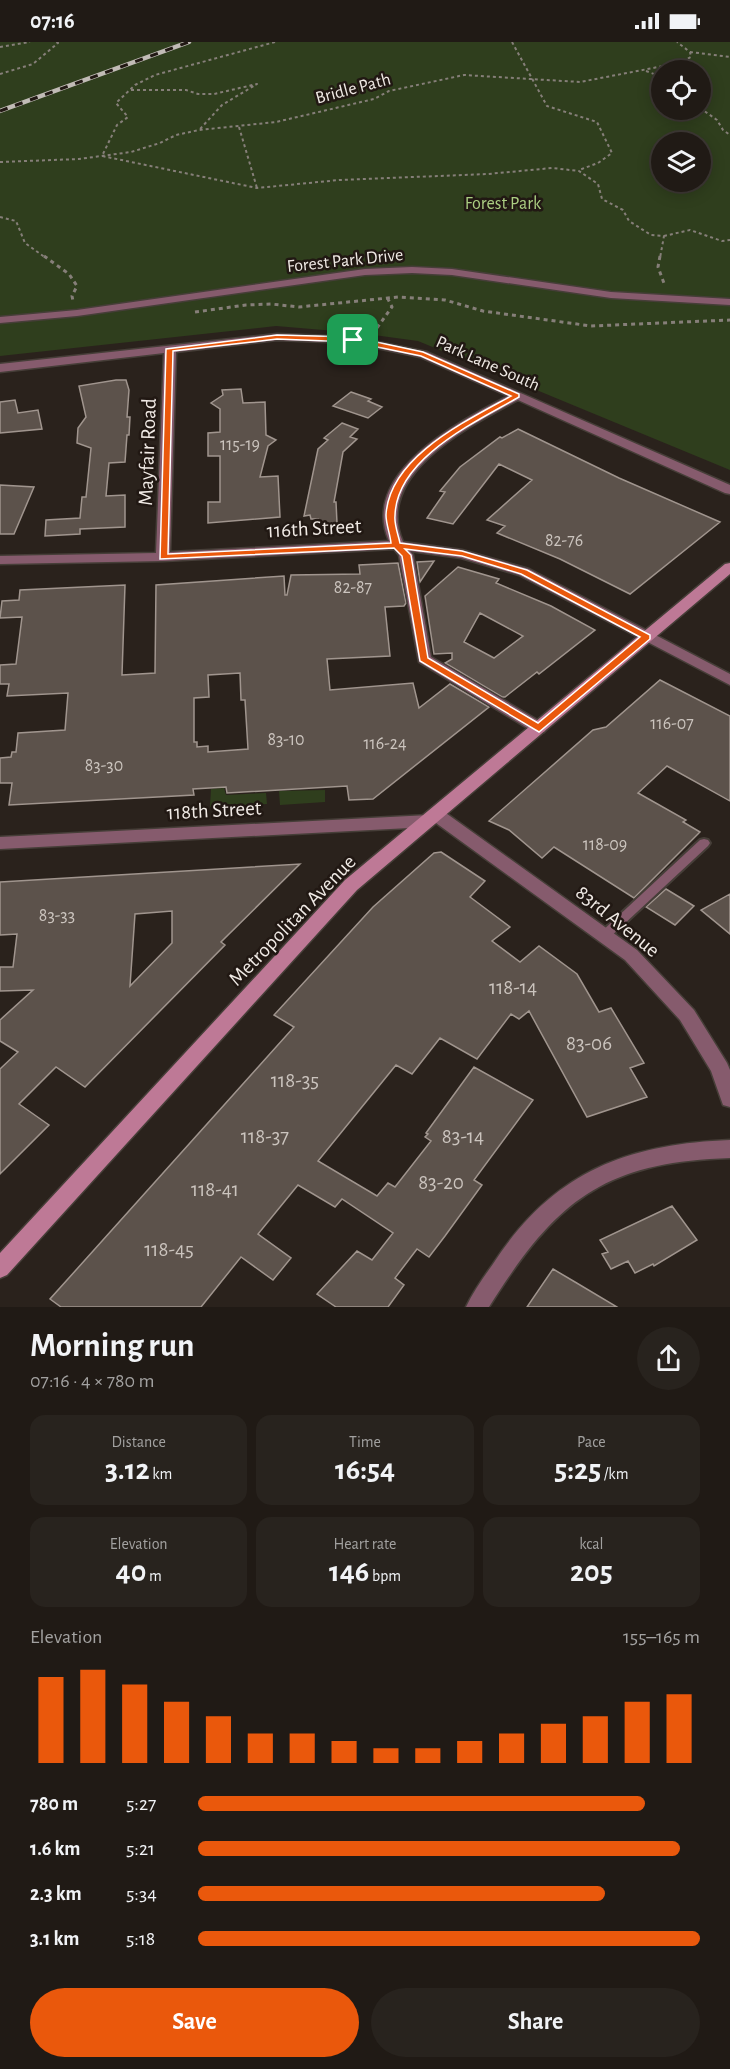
<!DOCTYPE html>
<html lang="en">
<head>
<meta charset="utf-8">
<style>
	body { margin:0; font-family:"Alegreya Sans",sans-serif; background:#28231e; color:#f1f3f6; height:100vh; display:flex; flex-direction:column; font-size:22px; white-space:nowrap }
	* { box-sizing:border-box; margin:0 }
	p { font-size:20px; color:#a2a1a0 }
	.icon { flex:none; width:33px; height:33px; fill:none; stroke:currentColor; stroke-width:2; stroke-linecap:round; stroke-linejoin:round }
	.map { position:relative; height:1265px; overflow:hidden }
	.details { display:flex; flex-direction:column; background:#201a15; flex:1 }
	.details>* { flex:none }
	.controls { position:absolute; left:651px; top:18px; display:grid; gap:12px }
	.controls a { display:grid; place-items:center; width:60px; height:60px; border-radius:50%; background:#201a15; box-shadow:0 3px 15px #0003,0 0 0 2px #3d3834; font-size:30px }
	.pin { position:absolute; display:grid; place-items:center; width:51px; height:51px; color:#fff; margin:-26px; border-radius:12px; box-shadow:0 3px 9px #0006 }
	.round { display:grid; place-items:center; flex:none; width:63px; height:63px; border-radius:32px; background:#28231e }
	.summary { display:flex; align-items:center; justify-content:space-between; height:102px; padding:0 30px }
	h1 { font-size:33px; font-weight:700; line-height:45px }
	.figures { display:grid; grid-template-columns:repeat(3,1fr); gap:9px; height:102px; padding:6px 30px }
	.figures div { display:grid; align-content:center; border-radius:15px; background:#28231e; text-align:center }
	.figures b { font-size:30px; font-weight:700 }
	.figures small { font-size:16px; font-weight:400 }
	.figures p { font-size:16px }
	.chart { height:168px; padding:12px 30px }
	.chart p { display:flex; justify-content:space-between }
	.chart svg { width:100%; height:108px; margin-top:6px; stroke:#ea580c; stroke-width:6 }
	.button { display:flex; gap:12px; margin-top:auto; padding:12px 30px }
	.button a { flex:1; height:69px; border-radius:36px; background:#ea580c; color:#fff; font-size:24px; font-weight:700; line-height:69px; text-align:center }
	.button a+a { background:#28231e; color:#f1f3f6 }
	ul { padding:0 30px; list-style:none; font-size:20px }
	li { display:grid; grid-template-columns:96px 72px 1fr; align-items:center; height:45px }
	li i { height:15px; border-radius:8px; background:#ea580c }
	.status { display:flex; justify-content:space-between; align-items:center; height:42px; padding:0 30px; background:#201a15; direction:ltr }
	.status svg { height:16px; fill:currentColor }
	.map>svg:first-child { display:block }
</style>
</head>
<body>
<div class="status"><b>07:16</b><svg viewBox="0 0 49 12"><path d="M0 12V9h3v3zM5 12V6h3v6zM10 12V3h3v9zM15 12V0h3v12zM26 1h20v11H26zM47 4h2v5h-2z"/></svg></div>
<div class="map">
<svg width="730" height="1265" viewBox="0 0 730 1265">
	<rect width="100%" height="100%" fill="#2a221c"/>
	<!-- green -->
	<path fill="#2f3e1d" fill-rule="evenodd" d="M0,0H730V428L418,299L359,291L276,284L0,314ZM662,28H700V68H662ZM662,100H700V140H662Z
		M224,746L226,753L266,751L267,762L210,765L211,747Z
		M325,748V760L280,763L279,749Z"/>
	<!-- building -->
	<path fill="#5c524b" stroke="#a0958e" stroke-width="1.5" fill-rule="evenodd" d="M116,338H126L129,348L127,375H130L129,393H127L125,420L109,421L106,454L125,453V485L80,487V492L45,494L46,478L80,476L82,455H86L91,406L77,401L78,386L86,375L79,344Z
		M241,347L243,361L265,360L266,393L276,398L268,404L260,435L278,434L280,475L208,481V460H220V414H208V391L220,390V367L211,361L223,353L222,348Z
		M351,350L371,357L368,359L382,365L368,376L333,364Z
		M15,358L18,371L38,368L42,387L0,391V360Z
		M342,381L358,387L350,395L357,397L343,410L334,460H336L337,481H318V477H311L310,473L304,474L318,407L328,398L324,396Z
		M518,387L619,436L720,480L630,552L560,517L497,491L505,484L487,478L532,438L499,422L453,482L427,476L445,450L440,449L460,425L500,395L502,396Z
		M0,443L34,445L14,492H0Z
		M434,519L420,540L417,520Z
		M398,521L406,561L404,564L385,565L390,614L327,617L330,648L413,641L419,666L450,642L489,665L373,757L349,758L347,744L227,751L226,745L193,747L194,753L9,763L12,741H0V716L11,715L12,710H16L18,691L65,688L68,651L7,654L9,642H0V623L16,622L22,575L0,576L2,559L19,558L20,548L125,543L122,633L155,631L156,543L284,534L285,553H287L291,533L360,532L359,523ZM240,631L241,658H245L248,707L208,710V704L197,705V700H194V656L209,655L208,633Z
		M458,525L499,537L496,541L551,564L595,588L539,632L537,630L505,655H502L445,621L452,617V611L434,612L425,554ZM480,571L523,594L494,616L464,600Z
		M660,638L730,674V759L667,724L638,751L686,778L683,780L700,790L634,856L554,805L542,816L509,788L489,779L593,688L606,685Z
		M441,810L485,839L470,855L510,885L492,899L520,920L539,904L577,932L599,970L611,966L644,1021L630,1026L647,1055L587,1075L529,969L519,977L511,972L477,1017L440,996L412,1032L396,1023L318,1119L377,1154L388,1141L395,1145L431,1099L425,1095L428,1092L426,1091L474,1025L533,1058L474,1138L482,1143L445,1194L429,1215L417,1207L395,1236L404,1243L388,1265H336L317,1252L357,1209L372,1218L393,1191L342,1157L335,1165L298,1143L258,1192L291,1216L273,1238L241,1215L201,1265H61L50,1257L294,985L274,973L373,865L434,811Z
		M300,822L221,900L225,903L85,1045L56,1025L19,1062L49,1083L0,1132V1027L18,1010L0,999V978L33,948L0,949V925H13L17,892L0,893V840ZM172,869V901L130,944L135,872Z
		M666,847L694,864L675,883L646,865Z
		M730,852V892L701,868Z
		M672,1164L697,1198L654,1224L653,1222L635,1231L628,1219L611,1227L602,1212L608,1210L600,1198Z
		M553,1227L575,1240L617,1265H527Z"/>
	<g fill="none" stroke-linecap="round" stroke-linejoin="round">
		<defs>
			<path id="service" d="M704,797L708,798L710,801L708,804L608,897L604,899L600,897L598,894L600,891L700,798Z"/>
			<path id="pedestrian" d="M412,225L452,227L611,250L730,257V263L611,256L452,233L412,231L365,233L77,274L0,281V275L77,268L365,227Z"/>
			<path id="minor" d="M277,292L353,295L427,310L730,443V452L725,451L518,358C470,384 373,432 403,500L462,508L529,527L730,632V643L519,533L461,516L410,509L413,513L431,615L544,682L547,686L544,690H534L419,620L399,513L394,507L163,519L0,522V514L156,511L164,311L0,330V322ZM277,298L353,301L420,315L508,354C460,379 359,431 389,499L170,510L176,310Z
				M437,767L443,769L637,908L694,968L727,1021L730,1028V1065L723,1063L711,1029L680,978L625,918L436,781L429,785L0,807V795L429,773L431,769Z
				M730,1098V1116C602,1120 555,1160 489,1265H466C473,1250 483,1236 493,1222C552,1131 625,1102 730,1098Z"/>
			<path id="secondary" d="M730,521V532L357,848L7,1233L0,1236V1211L345,838L725,522Z"/>
		</defs>
		<!-- service casing -->
		<use href="#service" stroke="#463e38" stroke-width="4"/>
		<!-- pedestrian casing -->
		<use href="#pedestrian" stroke="#463e38" stroke-width="3"/>
		<!-- minor casing -->
		<use href="#minor" stroke="#463e38" stroke-width="3"/>
		<!-- secondary casing -->
		<use href="#secondary" stroke="#463e38" stroke-width="3"/>
		<!-- path-far1 -->
		<path stroke="#867f79" stroke-width="2" stroke-dasharray="3 3" stroke-linecap="butt" d="M275,0L155,33L135,43L116,61L128,75L117,83L102,114L257,146L339,138L488,132L552,126L579,129L598,142L602,157L623,168L629,179L651,193L664,194L660,216
			M512,0L547,64L597,80L612,111L598,121L579,128
			M0,5L30,0
			M690,10L730,15
			M646,29L662,35
			M0,32L33,22L58,1L56,0
			M131,48H186L198,52H214L257,42L222,63L200,87
			M700,66L717,78L723,88L730,93
			M239,85L257,146
			M0,120L79,117L131,110L160,101L176,93L199,88L276,80L374,57L389,49L464,33L580,40L679,21L691,15L690,10L677,0
			M0,175L16,179L25,201L46,216
			M664,194L690,188L722,199L730,198"/>
		<!-- path -->
		<path stroke="#867f79" stroke-width="3" stroke-dasharray="4 4" stroke-linecap="butt" d="M44,214L69,232L77,244L72,254L73,259
			M660,214L658,225L665,244
			M195,270L246,263L271,262L299,265L398,255L445,258L483,269L591,284L730,278
			M377,286L392,265L387,255"/>
		<!-- service -->
		<use href="#service" fill="#865b6d" fill-rule="evenodd"/>
		<!-- pedestrian -->
		<use href="#pedestrian" fill="#865b6d" fill-rule="evenodd"/>
		<!-- minor -->
		<use href="#minor" fill="#865b6d" fill-rule="evenodd"/>
		<!-- secondary -->
		<use href="#secondary" fill="#be7996" fill-rule="evenodd"/>
		<defs>
			<path id="rail" d="M0,69L189,0"/>
		</defs>
		<!-- rail casing -->
		<use href="#rail" stroke="#c1bbb6" stroke-width="4.5"/>
		<!-- rail -->
		<use href="#rail" stroke="#211813" stroke-width="3" stroke-dasharray="8" stroke-linecap="butt"/>
	</g>
	<!-- route -->
	<path fill="#ea580c" stroke="#fff" stroke-width="1.5" fill-rule="evenodd" d="M277,293L353,295L423,310L519,352V355C476,380 396,416 395,474C394,482 398,492 400,501L462,509L527,528L650,593V597L539,690L420,619L402,514L394,506L160,517L166,307ZM277,297L353,300L421,314L511,354C466,379 389,415 386,473C386,482 390,492 391,501L168,512L173,309ZM405,507L462,514L521,532L640,595L538,681L428,616L411,513Z"/>
	<g text-anchor="middle" stroke-width="5" stroke-linejoin="round" paint-order="stroke">
		<!-- far-street labels -->
		<g font-size="18" fill="#f0eae5" stroke="#211813">
			<text transform="translate(353 46) rotate(-15)" y="6">Bridle Path</text>
			<text transform="translate(345 218) rotate(-6)" y="6">Forest Park Drive</text>
			<text transform="translate(488 321) rotate(24)" y="6">Park Lane South</text>
		</g>
		<!-- far-park labels -->
		<g font-size="18" fill="#abce82" stroke="#211813">
			<text x="503" y="167">Forest Park</text>
		</g>
		<!-- number labels -->
		<g font-size="18" fill="#cbc4be">
			<text x="240" y="408">115-19</text>
			<text x="564" y="504">82-76</text>
			<text x="353" y="551">82-87</text>
			<text x="672" y="687">116-07</text>
			<text x="286" y="703">83-10</text>
			<text x="385" y="707">116-24</text>
			<text x="104" y="729">83-30</text>
			<text x="605" y="808">118-09</text>
			<text x="57" y="879">83-33</text>
		</g>
		<!-- street labels -->
		<g font-size="21" fill="#f0eae5" stroke="#211813">
			<text transform="translate(147 410) rotate(-88)" y="7">Mayfair Road</text>
			<text transform="translate(314 486) rotate(-3)" y="7">116th Street</text>
			<text transform="translate(214 768) rotate(-3)" y="7">118th Street</text>
			<text transform="translate(292 878) rotate(-46)" y="7">Metropolitan Avenue</text>
			<text transform="translate(618 879) rotate(39)" y="7">83rd Avenue</text>
		</g>
		<!-- near-number labels -->
		<g font-size="21" fill="#cbc4be">
			<text x="513" y="952">118-14</text>
			<text x="589" y="1008">83-06</text>
			<text x="295" y="1045">118-35</text>
			<text x="265" y="1101">118-37</text>
			<text x="463" y="1101">83-14</text>
			<text x="441" y="1147">83-20</text>
			<text x="215" y="1154">118-41</text>
			<text x="169" y="1214">118-45</text>
		</g>
	</g>
</svg>
<div class="controls">
<a><svg class="icon" aria-label="locate" viewBox="0 0 24 24"><circle cx="12" cy="12" r="6"/><path d="M12 2v4M12 18v4M2 12h4M18 12h4"/></svg></a>
<a><svg class="icon" aria-label="layers" viewBox="0 0 24 24"><path d="M12 4l9 5-9 5-9-5zM3 14l9 5 9-5"/></svg></a>
</div>
<div class="pin" style="left:353px;top:298px;background:#1e9e55"><svg class="icon" aria-label="arrive" viewBox="0 0 24 24"><path d="M6 21V4h12l-3 4 3 4H6"/></svg></div>
</div>
<section class="details">
<div class="summary"><div><h1>Morning run</h1><p>07:16 · 4 × 780 m</p></div><a class="round"><svg class="icon" aria-label="share" viewBox="0 0 24 24"><path d="M12 15V3M7 8l5-5 5 5M5 13v7h14v-7"/></svg></a></div>
<div class="figures">
<div><p>Distance</p><b>3.12<small> km</small></b></div>
<div><p>Time</p><b>16:54</b></div>
<div><p>Pace</p><b>5:25<small> /km</small></b></div>
</div>
<div class="figures">
<div><p>Elevation</p><b>40<small> m</small></b></div>
<div><p>Heart rate</p><b>146<small> bpm</small></b></div>
<div><p>kcal</p><b>205</b></div>
</div>
<div class="chart"><p><span>Elevation</span>155–165 m</p>
<svg viewBox="0 0 160 44" preserveAspectRatio="none"><path d="M5 44V9M15 44V6M25 44V12M35 44V19M45 44V25M55 44V32M65 44V32M75 44V35M85 44V38M95 44V38M105 44V35M115 44V32M125 44V28M135 44V25M145 44V19M155 44V16"/></svg>
</div>
<ul>
<li><b>780 m</b>5:27<i style="width:89%"></i></li>
<li><b>1.6 km</b>5:21<i style="width:96%"></i></li>
<li><b>2.3 km</b>5:34<i style="width:81%"></i></li>
<li><b>3.1 km</b>5:18<i style="width:100%"></i></li>
</ul>
<div class="button"><a>Save</a><a>Share</a></div>
</section>
</body>
</html>
